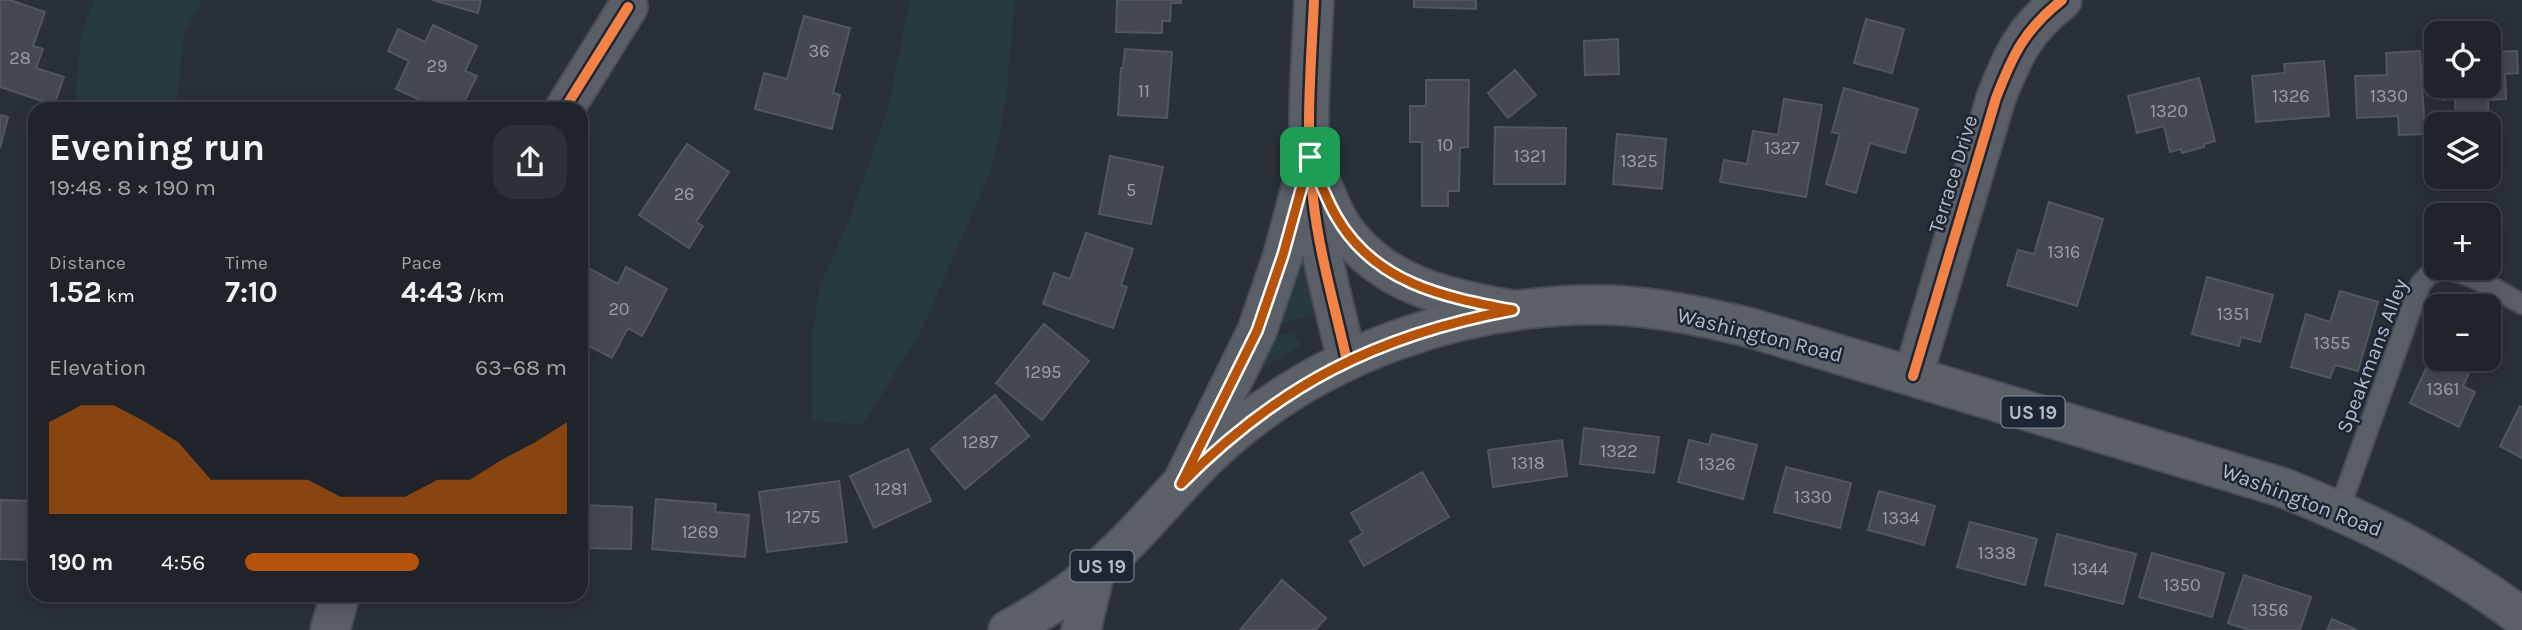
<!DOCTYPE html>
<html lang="en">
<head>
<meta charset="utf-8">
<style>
	body { margin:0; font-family:Karla,sans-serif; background:#2d3036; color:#f1f3f6; height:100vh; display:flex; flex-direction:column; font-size:26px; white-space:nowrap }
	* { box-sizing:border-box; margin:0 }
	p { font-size:23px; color:#a2a4a8 }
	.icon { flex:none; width:38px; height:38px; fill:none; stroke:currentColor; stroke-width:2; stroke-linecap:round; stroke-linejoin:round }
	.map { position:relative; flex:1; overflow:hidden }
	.drawer { position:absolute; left:28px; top:102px; width:560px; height:500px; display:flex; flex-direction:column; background:#20242a; border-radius:21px; box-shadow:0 4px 18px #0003,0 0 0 2px #3d4147 }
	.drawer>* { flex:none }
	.tools { position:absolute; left:2424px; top:21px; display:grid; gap:14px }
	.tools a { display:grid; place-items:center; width:77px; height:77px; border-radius:14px; background:#20242a; box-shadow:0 4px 18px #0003,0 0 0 2px #3d4147; font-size:35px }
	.pin { position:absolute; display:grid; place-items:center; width:60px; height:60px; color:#fff; margin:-30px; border-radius:14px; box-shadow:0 4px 10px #0006 }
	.round { display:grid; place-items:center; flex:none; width:74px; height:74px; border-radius:21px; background:#2d3036 }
	.headline { display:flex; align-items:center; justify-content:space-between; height:119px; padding:0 21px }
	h1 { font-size:38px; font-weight:700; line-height:52px }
	.figures { display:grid; grid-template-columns:repeat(3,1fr); gap:10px; height:119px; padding:7px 21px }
	.figures div { display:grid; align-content:center }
	.figures b { font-size:30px; font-weight:700 }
	.figures small { font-size:19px; font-weight:400 }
	.figures p { font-size:19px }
	.chart { height:196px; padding:14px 21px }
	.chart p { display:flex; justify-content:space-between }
	.chart svg { width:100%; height:126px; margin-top:7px; fill:#b45309; opacity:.7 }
	ul { padding:0 21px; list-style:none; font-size:23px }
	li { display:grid; grid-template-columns:112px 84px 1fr; align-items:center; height:52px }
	li i { height:18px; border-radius:9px; background:#b45309 }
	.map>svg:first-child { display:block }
</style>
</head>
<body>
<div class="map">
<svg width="2522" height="630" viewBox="0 0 2522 630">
	<rect width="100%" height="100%" fill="#2a3038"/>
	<!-- green -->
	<path fill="#273a3e" d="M95,0H202L184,34L176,108H75L81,32Z
		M910,0H1015L1006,100L992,168L922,329L863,425L811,420L812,335L820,285L850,218L889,106Z
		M1302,261H1307L1318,314L1277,324Z
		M1293,332L1301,345L1253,374L1271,337Z"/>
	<!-- building -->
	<path fill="#444950" stroke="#52575f" stroke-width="2" d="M0,0H10L45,12L33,46L43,49L36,68L64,77L54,105L0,87Z
		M432,0H481L478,13Z
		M1117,0H1181V3H1171L1170,21H1162V33L1116,32Z
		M1414,0H1476V9L1414,7Z
		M804,16L850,28L833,93L840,95L832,129L755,109L764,73L787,79Z
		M1866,19L1904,29L1892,73L1854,63Z
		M433,25L477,46L465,71L477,76L461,108H438L396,89L409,61L388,51L398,29L425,42Z
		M1618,39L1619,74L1585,75L1584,41Z
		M1125,49L1172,52L1167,118L1118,115L1121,68H1123Z
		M2420,51L2425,134L2399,135L2398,116L2357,118L2355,76L2387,75L2386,53Z
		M2517,51L2518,73L2505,74L2506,99L2488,100L2489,122L2456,123L2455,99L2443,100L2442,86H2488V52Z
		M2324,61L2329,116L2256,122L2252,76L2285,73L2284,64Z
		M1515,70L1536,95L1508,118L1488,93Z
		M2199,78L2215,141L2204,144V147L2182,153L2181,149L2170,152L2164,126L2137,133L2128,96Z
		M1426,80H1469L1468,147L1460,148L1459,191H1448V206H1422V142H1410V106H1426Z
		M1844,88L1918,109L1905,153L1870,143L1856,193L1826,184L1840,134L1832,132Z
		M1784,99L1822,105L1806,197L1720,182L1724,160L1747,164L1753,131L1778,135Z
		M0,115L8,117L0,148Z
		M1495,127L1566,128L1565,184H1494Z
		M1617,134L1666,139L1662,189L1613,184Z
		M687,144L729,172L696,222L703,226L689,248L639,215Z
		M1110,156L1163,167L1151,224L1099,214Z
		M2049,202L2103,219L2077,306L2007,285L2018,250L2034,254Z
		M1086,233L1133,249L1121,285L1127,287L1113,328L1043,304L1054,273L1070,279Z
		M581,264L618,284L626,267L667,289L642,336L628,328L612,358L581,342Z
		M2207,277L2273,295L2260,342L2241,337L2239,346L2192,334Z
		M2340,291L2378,302L2358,371L2335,365L2330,378L2291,367L2306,314L2330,322Z
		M1044,324L1089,361L1042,420L996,383Z
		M2436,347V359H2476L2463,386L2475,392L2459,427L2410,403Z
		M995,395L1029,436L965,489L931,449Z
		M2520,406L2522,407V458L2500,446Z
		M1584,428L1659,437L1654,473L1580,464Z
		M1712,434L1757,445L1743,499L1678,482L1689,440L1709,445Z
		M1562,440L1567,476L1493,487L1488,450Z
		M908,449L931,501L874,528L850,476Z
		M1786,467L1851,483L1840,528L1774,512Z
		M1422,472L1449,517L1364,566L1350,541L1363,533L1351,513Z
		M839,481L847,542L767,552L759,492Z
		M1879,491L1935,506L1924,545L1868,530Z
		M656,499L716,504L715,512L749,515L745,557L652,549Z
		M0,500L35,501V560L0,559Z
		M581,505L632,507L631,549L581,548Z
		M1970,522L2037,539L2025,585L1957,567Z
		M2057,534L2136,554L2123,604L2045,585Z
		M2152,553L2224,573L2212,617L2139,597Z
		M2244,575L2311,597L2300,630H2249L2228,623Z
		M1282,580L1326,618L1315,630H1240Z
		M2332,619L2357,630H2327Z"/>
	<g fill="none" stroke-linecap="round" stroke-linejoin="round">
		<defs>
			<path id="service" d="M2339,510L2420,285C2423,281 2428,275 2432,273C2455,261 2501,293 2522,304"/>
			<path id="minor" d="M565,108L628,7
				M1913,376L1996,98C2013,54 2025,29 2062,0
				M330,630L340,595
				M1081,630L1095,572"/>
			<path id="tertiary" d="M1314,0C1311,66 1305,133 1313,198C1319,253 1335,307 1347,361
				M1322,185C1330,204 1338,225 1353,241C1394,288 1455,300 1513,310
				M1185,477L1257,331L1283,255L1304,176"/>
			<path id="primary" d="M1008,630C1053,606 1096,575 1131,538C1158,510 1183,480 1211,453C1317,353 1465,302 1610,305C1658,307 1705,317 1751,328L2281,487C2372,523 2443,559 2522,617"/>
		</defs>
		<!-- service casing -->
		<use href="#service" stroke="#484c53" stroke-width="23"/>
		<!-- minor casing -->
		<use href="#minor" stroke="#484c53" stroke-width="42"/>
		<!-- tertiary casing -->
		<use href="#tertiary" stroke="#484c53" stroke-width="42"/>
		<!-- primary casing -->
		<use href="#primary" stroke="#484c55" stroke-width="42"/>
		<!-- service -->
		<use href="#service" stroke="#5a5e66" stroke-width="19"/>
		<!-- minor -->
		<use href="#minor" stroke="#5a5e66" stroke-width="38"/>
		<!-- tertiary -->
		<use href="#tertiary" stroke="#5a5e66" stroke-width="38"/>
		<!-- primary -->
		<use href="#primary" stroke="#5c6168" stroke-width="38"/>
		<defs>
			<path id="cycleway" d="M1314,0C1311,66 1305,133 1313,198C1319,253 1335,307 1347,361
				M565,108L628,7
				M1913,376L1996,98C2013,54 2025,29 2062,0"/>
		</defs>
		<!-- cycleway casing -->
		<use href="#cycleway" stroke="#1d2633" stroke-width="15"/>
		<!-- cycleway -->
		<use href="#cycleway" stroke="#f48246" stroke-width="10"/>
	</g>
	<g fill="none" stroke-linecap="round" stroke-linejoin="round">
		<defs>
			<path id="route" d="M1310,157C1318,176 1325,197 1336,216C1374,283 1443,297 1513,310C1377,335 1279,385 1181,484L1257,331L1283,255Z"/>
		</defs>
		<!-- route casing -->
		<use href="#route" stroke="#fff" stroke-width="14"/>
		<!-- route -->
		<use href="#route" stroke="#b45309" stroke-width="9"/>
	</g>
	<g text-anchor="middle" stroke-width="5" stroke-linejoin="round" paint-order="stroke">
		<!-- number labels -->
		<g font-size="18" fill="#989fab">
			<text x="819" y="57">36</text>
			<text x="20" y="64">28</text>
			<text x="437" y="72">29</text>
			<text x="1144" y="97">11</text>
			<text x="2291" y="102">1326</text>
			<text x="2389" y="102">1330</text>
			<text x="2169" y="117">1320</text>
			<text x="1445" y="151">10</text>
			<text x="1782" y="154">1327</text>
			<text x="1530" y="162">1321</text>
			<text x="1639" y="167">1325</text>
			<text x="1131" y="196">5</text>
			<text x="684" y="200">26</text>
			<text x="2064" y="258">1316</text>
			<text x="619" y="315">20</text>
			<text x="2233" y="320">1351</text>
			<text x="2332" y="349">1355</text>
			<text x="1043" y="378">1295</text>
			<text x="2443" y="395">1361</text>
			<text x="980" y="448">1287</text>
			<text x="1619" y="457">1322</text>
			<text x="1528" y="469">1318</text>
			<text x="1717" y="470">1326</text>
			<text x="891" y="495">1281</text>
			<text x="1813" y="503">1330</text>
			<text x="803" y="523">1275</text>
			<text x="1901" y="524">1334</text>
			<text x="700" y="538">1269</text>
			<text x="1997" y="559">1338</text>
			<text x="2090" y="575">1344</text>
			<text x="2182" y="591">1350</text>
			<text x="2270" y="616">1356</text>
		</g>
		<!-- shield labels -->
		<g fill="#1d2633" stroke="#878f9c" stroke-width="2">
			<rect x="2001.5" y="396.5" width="63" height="31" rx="5"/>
			<rect x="1070.5" y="550.5" width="63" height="31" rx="5"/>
		</g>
		<g font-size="19" font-weight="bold" fill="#b4bcc9">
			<text x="2033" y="419">US 19</text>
			<text x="1102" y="573">US 19</text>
		</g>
		<!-- street labels -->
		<g font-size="21" fill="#b4bcc9" stroke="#1d2633">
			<text transform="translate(1953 174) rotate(-73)" y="7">Terrace Drive</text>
			<text transform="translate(1760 335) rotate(14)" y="7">Washington Road</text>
			<text transform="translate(2372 356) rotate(-69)" y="7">Speakmans Alley</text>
			<text transform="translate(2302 500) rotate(21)" y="7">Washington Road</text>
		</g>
	</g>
</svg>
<div class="tools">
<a><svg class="icon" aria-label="locate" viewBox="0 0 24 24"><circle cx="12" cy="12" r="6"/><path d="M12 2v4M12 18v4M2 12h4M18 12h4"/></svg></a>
<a><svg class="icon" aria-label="layers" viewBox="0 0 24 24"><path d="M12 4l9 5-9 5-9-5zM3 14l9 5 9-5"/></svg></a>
<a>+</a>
<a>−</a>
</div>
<div class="pin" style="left:1310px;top:157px;background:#1e9e55"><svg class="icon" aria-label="arrive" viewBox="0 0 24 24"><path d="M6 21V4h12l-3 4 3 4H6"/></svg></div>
<section class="drawer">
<div class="headline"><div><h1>Evening run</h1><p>19:48 · 8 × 190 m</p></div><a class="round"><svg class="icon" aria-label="share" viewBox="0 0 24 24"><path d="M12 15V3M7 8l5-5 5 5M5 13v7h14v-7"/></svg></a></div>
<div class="figures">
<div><p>Distance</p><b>1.52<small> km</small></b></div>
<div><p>Time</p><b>7:10</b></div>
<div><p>Pace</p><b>4:43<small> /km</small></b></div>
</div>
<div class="chart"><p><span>Elevation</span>63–68 m</p>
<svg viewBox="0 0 160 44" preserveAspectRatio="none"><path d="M0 44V12L10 6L20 6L30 12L40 19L50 32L60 32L70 32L80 32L90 38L100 38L110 38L120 32L130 32L140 25L150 19L160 12V44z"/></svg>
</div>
<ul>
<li><b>190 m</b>4:56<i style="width:54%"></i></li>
</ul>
</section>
</div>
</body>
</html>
